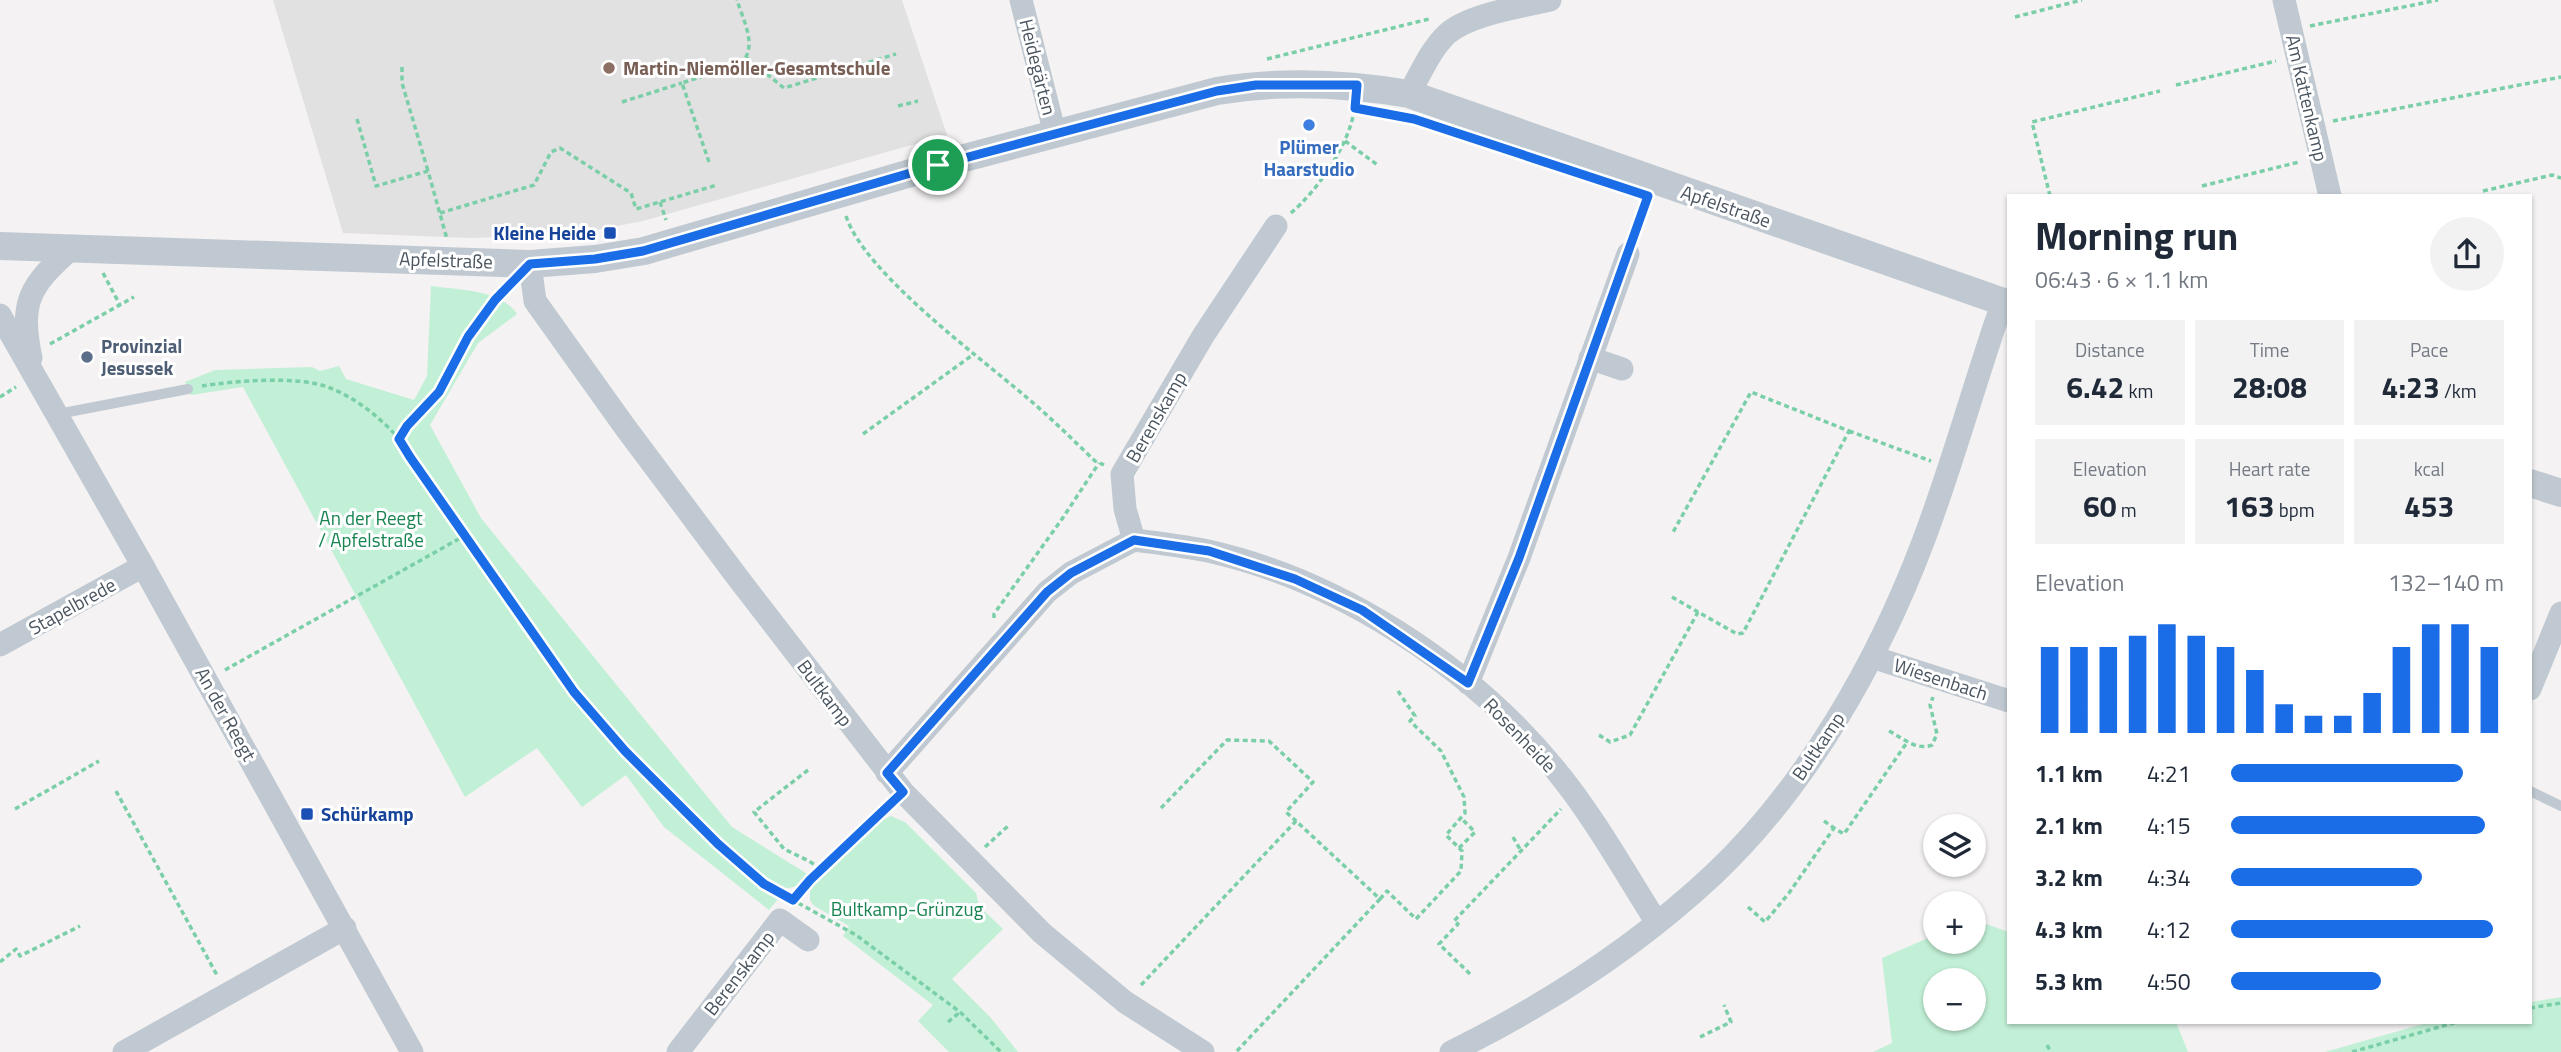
<!DOCTYPE html>
<html lang="en">
<head>
<meta charset="utf-8">
<style>
	body { margin:0; font-family:"Titillium Web",sans-serif; background:#f2f2f3; color:#1f2937; height:100vh; display:flex; flex-direction:column; font-size:26px; white-space:nowrap }
	* { box-sizing:border-box; margin:0 }
	p { font-size:23px; color:#747a83 }
	.icon { flex:none; width:38px; height:38px; fill:none; stroke:currentColor; stroke-width:2; stroke-linecap:round; stroke-linejoin:round }
	.map { position:relative; flex:1; overflow:hidden }
	.side { position:absolute; left:2007px; top:194px; width:525px; height:830px; display:flex; flex-direction:column; background:#fff; border-radius:0px; box-shadow:0 2px 5px #0004 }
	.side>* { flex:none }
	.controls { position:absolute; left:1923px; top:814px; display:grid; gap:14px }
	.controls a { display:grid; place-items:center; width:63px; height:63px; border-radius:50%; background:#fff; box-shadow:0 2px 5px #0004; font-size:35px }
	.pin { position:absolute; display:grid; place-items:center; width:60px; height:60px; color:#fff; margin:-30px; border:4px solid #fff; border-radius:50%; box-shadow:0 2px 7px #0007 }
	.round { display:grid; place-items:center; flex:none; width:74px; height:74px; border-radius:37px; background:#f2f2f3 }
	.head { display:flex; align-items:center; justify-content:space-between; height:119px; padding:0 28px }
	h1 { font-size:38px; font-weight:700; line-height:52px }
	.figures { display:grid; grid-template-columns:repeat(3,1fr); gap:10px; height:119px; padding:7px 28px }
	.figures div { display:grid; align-content:center; border-radius:0px; background:#f2f2f3; text-align:center }
	.figures b { font-size:30px; font-weight:700 }
	.figures small { font-size:19px; font-weight:400 }
	.figures p { font-size:19px }
	.chart { height:196px; padding:14px 28px }
	.chart p { display:flex; justify-content:space-between }
	.chart svg { width:100%; height:126px; margin-top:7px; stroke:#1a6de6; stroke-width:6 }
	ul { padding:0 28px; list-style:none; font-size:23px }
	li { display:grid; grid-template-columns:112px 84px 1fr; align-items:center; height:52px }
	li i { height:18px; border-radius:9px; background:#1a6de6 }
	.map>svg:first-child { display:block }
</style>
</head>
<body>
<div class="map">
<svg width="2561" height="1052" viewBox="0 0 2561 1052">
	<rect width="100%" height="100%" fill="#f4f2f2"/>
	<!-- education -->
	<path fill="#e2e1e1" d="M273,0H902L947,135L643,221L570,235L469,238L343,233Z"/>
	<!-- green -->
	<path fill="#c2f0d6" fill-rule="evenodd" d="M431,286C458,290 500,289 517,314L478,343L430,425L481,518L732,827L809,875C803,882 797,888 787,888L769,910L664,827L626,775L582,807L537,748L465,797L243,387L191,395L185,382L215,370L312,367L320,371L339,366L346,379L414,400L427,376Z
		M891,816L905,822L976,893L979,906L1003,929L952,979L991,1018L1018,1052H949L918,1021L933,1005L843,936L849,926L813,905L810,900V888L816,880L877,822Z
		M1974,920L2009,932V1022H2176L2188,1052H1873L1892,1043L1882,958L1935,935L1936,942H1974ZM1936,980H1974V1018H1936Z
		M2561,997V1052H2325L2430,1022H2530L2531,1002Z"/>
	<g fill="none" stroke-linecap="round" stroke-linejoin="round">
		<!-- path -->
		<path stroke="#7acfa8" stroke-width="3.5" stroke-dasharray="5 3.5" stroke-linecap="butt" d="M2015,17L2082,0
			M2310,26L2438,0
			M747,58L784,88L896,54
			M1267,59L1429,19
			M402,67V83L428,171
			M2176,85L2276,61
			M622,102L682,83
			M898,106L918,101
			M357,119L376,186L428,171L447,239
			M2333,121L2561,77
			M1345,141L1379,166
			M709,162L682,83L740,64C759,48 743,20 737,0
			M2202,186L2299,162
			M2483,191L2552,175L2561,178
			M2050,196L2032,122L2160,91
			M660,202L666,220
			M440,213L534,185L551,152L560,148L631,193L636,209L717,185
			M1291,213C1317,191 1349,145 1354,111
			M846,216C864,272 977,355 1025,396C1049,416 1072,439 1095,461L1104,465
			M1635,235L1646,203
			M103,273L120,305
			M50,344L134,297
			M202,386C234,381 300,375 330,388C356,398 381,418 399,439L574,692L626,751L718,844L764,884L856,935L960,1012L1001,1052
			M0,397L16,387
			M1849,431L1931,461
			M863,434L974,354
			M399,439L407,426L439,392L468,337L494,300L507,287
			M1672,597L1698,612
			M994,618V614L1062,519L1099,463
			M225,670L464,536
			M1889,731C1903,738 1916,751 1932,745L1937,734L1930,705L1933,697
			M1599,735L1610,742L1630,735L1698,612L1737,634L1743,633L1849,431L1751,392L1672,534
			M808,770L754,812L784,849L809,861L821,869
			M116,791L218,977
			M1161,808L1227,740L1269,741L1313,782L1286,812L1296,821
			M15,809L99,761
			M1824,821L1834,828
			M1513,837L1521,851
			M985,847L1008,826
			M1459,848L1475,832L1462,819
			M1380,899L1387,891L1416,919L1461,871L1462,851L1446,835L1465,813L1464,797L1441,751L1410,721L1415,716L1398,691
			M792,901L810,880L889,806
			M1748,907L1765,922L1789,893L1834,828L1844,834L1908,741
			M0,962L16,949L20,956L80,926
			M1470,974L1439,944L1458,924L1454,921L1561,809
			M1141,985L1296,821L1380,899L1236,1052
			M2530,1008L2561,1003
			M948,1022L960,1012
			M1700,1037L1731,1022L1724,1005
			M2047,1045L2051,1052
			M2352,1052L2457,1022"/>
		<!-- service -->
		<path stroke="#c0c9d1" stroke-width="10" d="M58,414L188,389
			M2530,791L2561,806"/>
		<!-- minor -->
		<path stroke="#c0c9d1" stroke-width="23" d="M1021,0L1055,134
			M2284,0L2330,196
			M1409,94C1420,75 1430,50 1447,34C1469,14 1521,7 1550,0
			M530,264L535,301L625,427L738,578L903,792L1042,933L1125,1002L1203,1052
			M0,315L143,566L412,1052
			M31,358C19,301 30,285 72,248
			M1590,358L1622,369
			M1134,540C1159,543 1183,546 1208,551C1338,580 1469,665 1554,768C1593,815 1624,871 1657,923
			M0,645L143,566
			M1872,657L2009,701
			M1468,683L1519,558L1628,254
			M2530,689L2561,613
			M887,773L1047,592L1071,573L1134,540L1125,509L1122,474L1203,336L1276,226
			M124,1052L345,928
			M678,1052L780,920L808,940
			M1451,1052C1546,1005 1636,947 1713,875C1806,788 1878,661 1923,542C1953,463 1975,381 2003,301"/>
		<!-- tertiary -->
		<path stroke="#c0c9d1" stroke-width="28" d="M0,246L530,264L595,259L644,251L938,165L1217,91C1281,80 1345,83 1409,94L2009,304
			M2530,483L2561,493"/>
	</g>
	<g fill="none" stroke-linecap="round" stroke-linejoin="round">
		<defs>
			<path id="route" d="M1256,85H1357L1355,108L1414,119L1648,196L1519,558L1468,683L1362,610L1295,579L1209,551L1134,540L1071,573L1047,592L887,773L903,792L810,880L793,900L764,884L718,844L625,751L574,692L410,457L399,439L407,426L439,392L468,337L495,300L530,264L595,259L643,251L938,165L1217,91Z"/>
		</defs>
		<!-- route casing -->
		<use href="#route" stroke="#fff" stroke-width="14"/>
		<!-- route -->
		<use href="#route" stroke="#1a6de6" stroke-width="9"/>
	</g>
	<!-- markers -->
	<circle fill="#8d6e63" stroke="#fff" stroke-width="2.5" cx="609" cy="68" r="7"/>
	<circle fill="#3f7fe0" stroke="#fff" stroke-width="2.5" cx="1309" cy="125" r="7"/>
	<g fill="#1a4fb4" stroke="#fff" stroke-width="2.5">
		<rect x="603" y="226" width="14" height="14" rx="3.5"/>
		<rect x="300" y="807" width="14" height="14" rx="3.5"/>
	</g>
	<circle fill="#5c6f8a" stroke="#fff" stroke-width="2.5" cx="87" cy="357" r="7"/>
	<g text-anchor="middle" stroke-width="6" stroke-linejoin="round" paint-order="stroke">
		<!-- street labels -->
		<g font-size="19" fill="#4a5560" stroke="#fff">
			<text transform="translate(1038 67) rotate(76)" y="7">Heidegärten</text>
			<text transform="translate(2307 98) rotate(77)" y="7">Am Kattenkamp</text>
			<text transform="translate(1726 206) rotate(19)" y="7">Apfelstraße</text>
			<text transform="translate(446 260) rotate(2)" y="7">Apfelstraße</text>
			<text transform="translate(1156 417) rotate(-60)" y="7">Berenskamp</text>
			<text transform="translate(72 606) rotate(-29)" y="7">Stapelbrede</text>
			<text transform="translate(1941 679) rotate(18)" y="7">Wiesenbach</text>
			<text transform="translate(825 693) rotate(53)" y="7">Bultkamp</text>
			<text transform="translate(226 714) rotate(61)" y="7">An der Reegt</text>
			<text transform="translate(1520 735) rotate(46)" y="7">Rosenheide</text>
			<text transform="translate(1818 746) rotate(-56)" y="7">Bultkamp</text>
			<text transform="translate(739 973) rotate(-52)" y="7">Berenskamp</text>
		</g>
		<!-- education labels -->
		<g font-size="19" font-weight="bold" fill="#785e54" stroke="#fff" text-anchor="start">
			<text x="623" y="75">Martin-Niemöller-Gesamtschule</text>
		</g>
		<!-- shop labels -->
		<g font-size="19" font-weight="bold" fill="#366cbe" stroke="#fff">
			<text x="1309" y="154">Plümer<tspan x="1309" dy="22">Haarstudio</tspan></text>
		</g>
		<!-- transit labels -->
		<g font-size="19" font-weight="bold" fill="#164399" stroke="#fff" text-anchor="end">
			<text x="596" y="240">Kleine Heide</text>
			<text x="321" y="821" text-anchor="start">Schürkamp</text>
		</g>
		<!-- service labels -->
		<g font-size="19" font-weight="bold" fill="#4e5e75" stroke="#fff" text-anchor="start">
			<text x="101" y="353">Provinzial<tspan x="101" dy="22">Jesussek</tspan></text>
		</g>
		<!-- park labels -->
		<g font-size="19" fill="#188451" stroke="#fff">
			<text x="371" y="525">An der Reegt<tspan x="371" dy="22">/ Apfelstraße</tspan></text>
			<text x="907" y="916">Bultkamp-Grünzug</text>
		</g>
	</g>
</svg>
<div class="controls">
<a><svg class="icon" aria-label="layers" viewBox="0 0 24 24"><path d="M12 4l9 5-9 5-9-5zM3 14l9 5 9-5"/></svg></a>
<a>+</a>
<a>−</a>
</div>
<div class="pin" style="left:938px;top:165px;background:#1e9e55"><svg class="icon" aria-label="arrive" viewBox="0 0 24 24"><path d="M6 21V4h12l-3 4 3 4H6"/></svg></div>
<section class="side">
<div class="head"><div><h1>Morning run</h1><p>06:43 · 6 × 1.1 km</p></div><a class="round"><svg class="icon" aria-label="share" viewBox="0 0 24 24"><path d="M12 15V3M7 8l5-5 5 5M5 13v7h14v-7"/></svg></a></div>
<div class="figures">
<div><p>Distance</p><b>6.42<small> km</small></b></div>
<div><p>Time</p><b>28:08</b></div>
<div><p>Pace</p><b>4:23<small> /km</small></b></div>
</div>
<div class="figures">
<div><p>Elevation</p><b>60<small> m</small></b></div>
<div><p>Heart rate</p><b>163<small> bpm</small></b></div>
<div><p>kcal</p><b>453</b></div>
</div>
<div class="chart"><p><span>Elevation</span>132–140 m</p>
<svg viewBox="0 0 160 44" preserveAspectRatio="none"><path d="M5 44V14M15 44V14M25 44V14M35 44V10M45 44V6M55 44V10M65 44V14M75 44V22M85 44V34M95 44V38M105 44V38M115 44V30M125 44V14M135 44V6M145 44V6M155 44V14"/></svg>
</div>
<ul>
<li><b>1.1 km</b>4:21<i style="width:85%"></i></li>
<li><b>2.1 km</b>4:15<i style="width:93%"></i></li>
<li><b>3.2 km</b>4:34<i style="width:70%"></i></li>
<li><b>4.3 km</b>4:12<i style="width:96%"></i></li>
<li><b>5.3 km</b>4:50<i style="width:55%"></i></li>
</ul>
</section>
</div>
</body>
</html>
